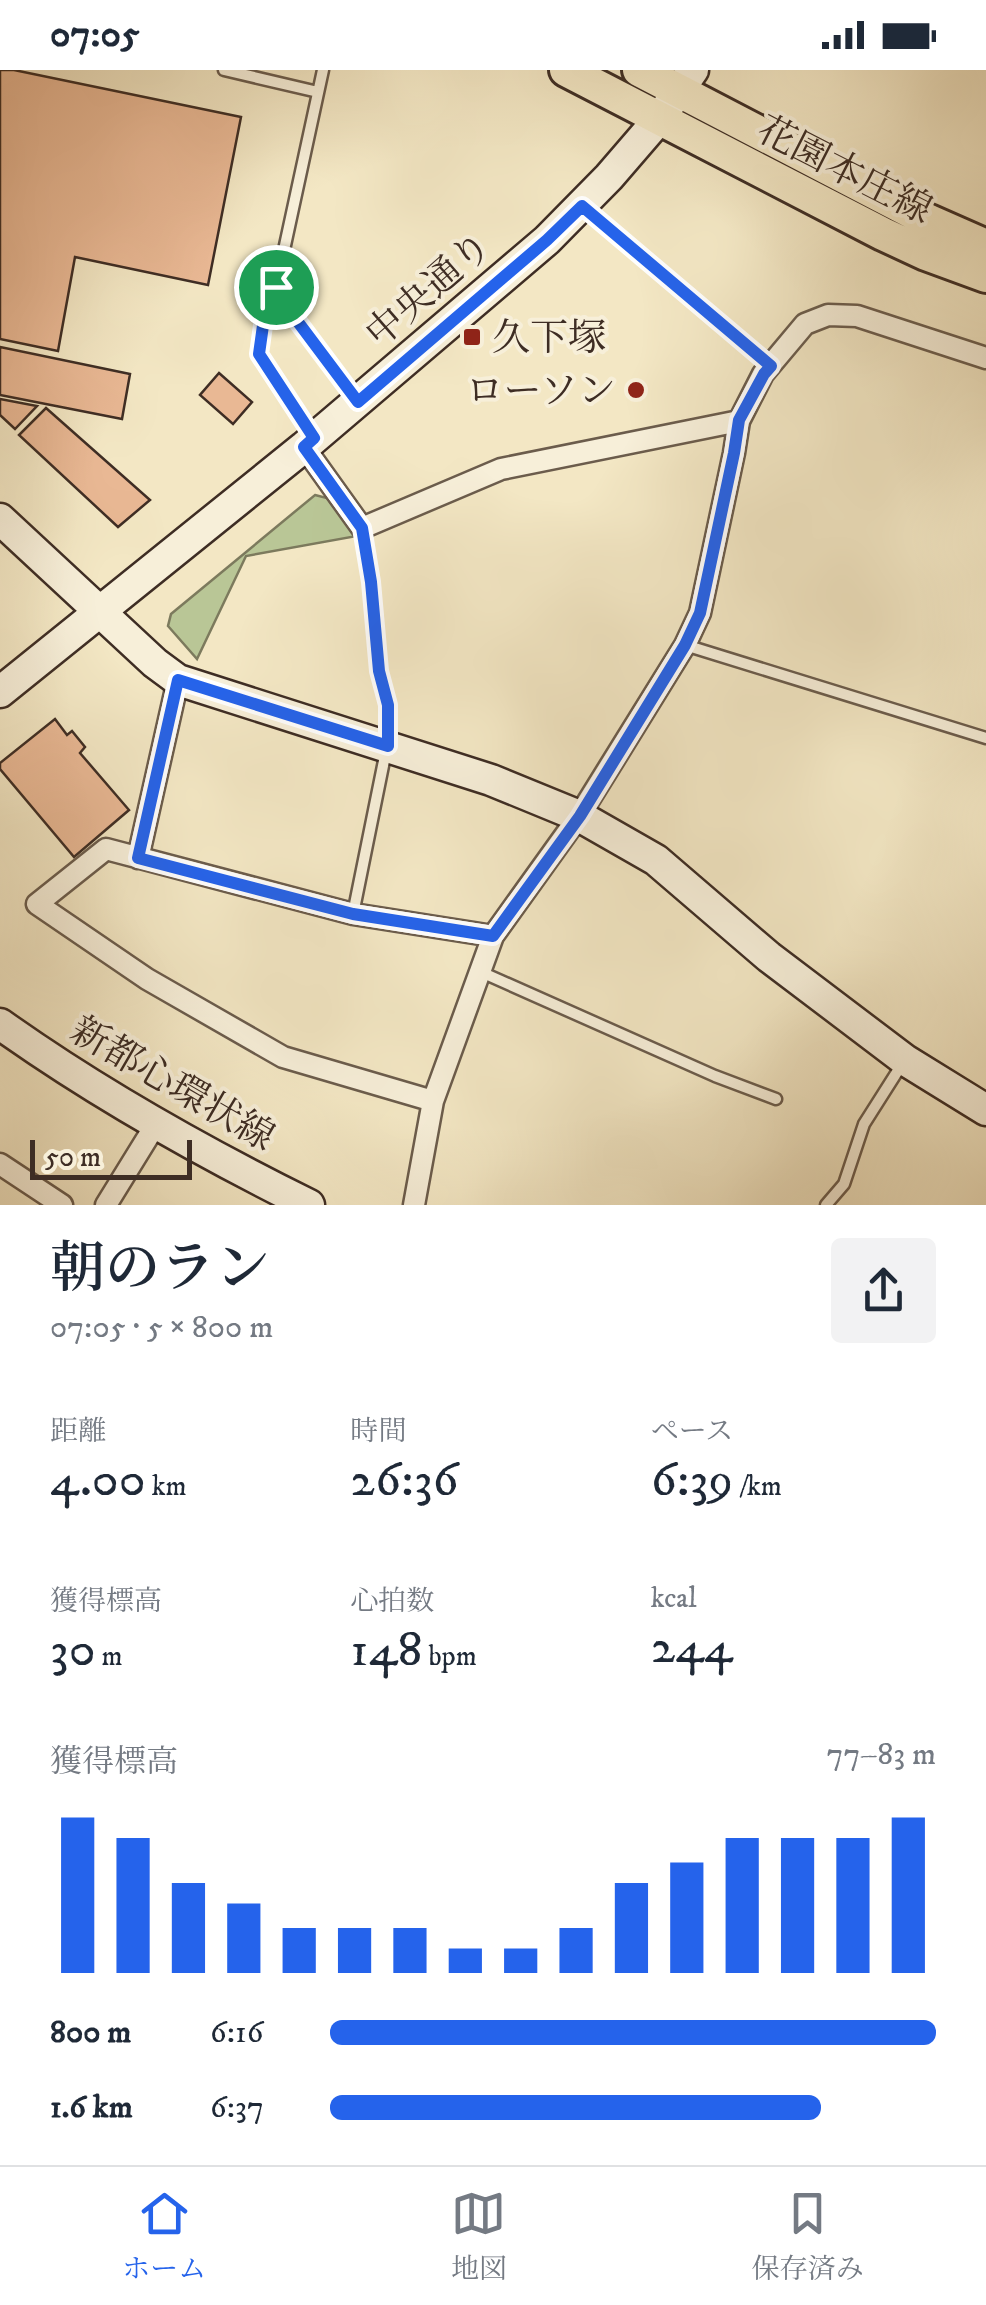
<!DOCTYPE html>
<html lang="ja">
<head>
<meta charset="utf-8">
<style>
	body { margin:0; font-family:"IM FELL DW Pica","Noto Serif JP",serif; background:#f2f2f3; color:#1f2937; height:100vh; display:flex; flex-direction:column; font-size:38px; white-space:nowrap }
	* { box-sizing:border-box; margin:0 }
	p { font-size:32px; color:#747a83 }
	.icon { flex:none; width:55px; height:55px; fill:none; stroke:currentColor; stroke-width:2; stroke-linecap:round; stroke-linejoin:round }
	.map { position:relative; height:1135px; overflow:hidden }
	.details { display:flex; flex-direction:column; background:#fff; flex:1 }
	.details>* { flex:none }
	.scale { position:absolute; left:30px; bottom:25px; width:162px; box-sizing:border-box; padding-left:10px; border:5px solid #3e2d24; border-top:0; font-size:28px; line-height:35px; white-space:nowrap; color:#3e2d24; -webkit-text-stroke:8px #f7efd9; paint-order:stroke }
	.pin { position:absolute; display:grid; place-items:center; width:85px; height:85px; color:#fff; margin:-42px; border:5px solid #fff; border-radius:50%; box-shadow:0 2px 10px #0007 }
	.round { display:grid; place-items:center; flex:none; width:105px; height:105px; border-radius:10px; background:#f2f2f3 }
	.summary { display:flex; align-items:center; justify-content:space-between; height:170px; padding:0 50px }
	h1 { font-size:55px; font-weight:600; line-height:75px }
	.metrics { display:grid; grid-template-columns:repeat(3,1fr); gap:15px; height:170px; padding:10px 50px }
	.metrics div { display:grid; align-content:center }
	.metrics b { font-size:50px; font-weight:600 }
	.metrics small { font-size:28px; font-weight:400 }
	.metrics p { font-size:28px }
	.chart { height:280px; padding:20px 50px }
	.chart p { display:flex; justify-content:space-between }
	.chart svg { width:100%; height:180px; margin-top:10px; stroke:#2563eb; stroke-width:6 }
	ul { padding:0 50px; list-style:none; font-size:32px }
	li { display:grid; grid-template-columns:160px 120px 1fr; align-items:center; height:75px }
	li i { height:25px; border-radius:12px; background:#2563eb }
	.status { display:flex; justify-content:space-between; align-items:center; height:70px; padding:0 50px; background:#fff; direction:ltr }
	.status svg { height:28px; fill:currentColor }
	.tab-bar { display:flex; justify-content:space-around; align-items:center; height:140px; border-top:2px solid #e0e1e3; background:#fff; font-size:28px; color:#747a83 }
	.tab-bar a { display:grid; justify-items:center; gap:5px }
	.tab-bar .current { color:#2563eb }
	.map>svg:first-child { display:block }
</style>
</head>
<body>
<div class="status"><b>07:05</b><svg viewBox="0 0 49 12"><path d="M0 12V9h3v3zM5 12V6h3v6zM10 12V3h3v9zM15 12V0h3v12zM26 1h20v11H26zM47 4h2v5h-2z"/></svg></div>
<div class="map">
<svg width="986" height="1135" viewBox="0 0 986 1135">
	<rect width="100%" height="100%" fill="#f3e7c4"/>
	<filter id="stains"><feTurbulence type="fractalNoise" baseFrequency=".002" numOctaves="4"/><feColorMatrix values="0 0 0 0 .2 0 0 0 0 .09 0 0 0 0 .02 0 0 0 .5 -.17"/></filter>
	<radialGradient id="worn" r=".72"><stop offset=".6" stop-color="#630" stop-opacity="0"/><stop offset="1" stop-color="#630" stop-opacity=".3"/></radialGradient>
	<!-- green -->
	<path fill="#b9c696" stroke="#7c7a5d" stroke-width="2.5" d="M315,425L327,428L357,466L246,486L197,589L168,556L171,544Z"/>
	<!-- building -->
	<path fill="#e9b894" stroke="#3e2d24" stroke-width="2.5" d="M0,0H14L241,47L208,215L75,187L58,281L0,269Z
		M0,277L130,304L122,349L0,325Z
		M219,303L252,332L233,354L200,325Z
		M0,329L37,336L15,359L0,345Z
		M46,338L150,430L118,457L19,365Z
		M55,649L67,665L72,661L85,677L80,683L129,740L74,787L0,699V693Z"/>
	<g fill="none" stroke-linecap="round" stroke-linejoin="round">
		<defs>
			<path id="lane" d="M224,0L318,22
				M585,138L770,295
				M276,217L283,231L357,330
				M314,367L259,284L267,227L276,217L323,0
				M685,575L986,668
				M353,844L387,676L388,635L379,601L371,512L362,458
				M481,902L715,1006L776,1029
				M826,1135L844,1114L864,1054L904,991"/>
			<path id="street" d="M304,377L362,458L501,399L739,351
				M138,788L178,610
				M433,1031L283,987L147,909L37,834L106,779L353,844L493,866
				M0,1094L62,1135
				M106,1135L156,1054
				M414,1135L433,1031L493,866L579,746L685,575L700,543L734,383L739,351L763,304L805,254L828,245L857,246L986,288"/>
			<path id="secondary" d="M0,449L155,593L178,610L491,710L579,746L656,790L769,887L905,990L986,1040
				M0,622L304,377L547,170L609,107L659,49L693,0
				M0,954C97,1023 202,1082 309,1135"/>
			<path id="primary" d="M566,0L883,164L926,184L986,206
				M639,0L929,151L986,176"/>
		</defs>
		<!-- lane casing -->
		<use href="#lane" stroke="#6b5c4c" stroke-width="15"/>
		<!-- street casing -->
		<use href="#street" stroke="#6b5c4c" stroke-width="25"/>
		<!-- secondary casing -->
		<use href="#secondary" stroke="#3e2d24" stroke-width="35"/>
		<!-- primary casing -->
		<use href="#primary" stroke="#3e2d24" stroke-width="38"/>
		<!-- lane -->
		<use href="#lane" stroke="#f7efd9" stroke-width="10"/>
		<!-- street -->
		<use href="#street" stroke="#f7efd9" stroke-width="20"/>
		<!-- secondary -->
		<use href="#secondary" stroke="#f7efd9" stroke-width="30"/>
		<!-- primary -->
		<use href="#primary" stroke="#f3e7c4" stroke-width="32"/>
	</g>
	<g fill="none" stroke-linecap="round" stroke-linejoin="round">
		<defs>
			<path id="route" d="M582,136L771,296L764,304L739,350L734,383L700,543L685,575L580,746L493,866L353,844L138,788L178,610L388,676V635L379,601L371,512L362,458L304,377L314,368L259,284L267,227L276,217L283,232L358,332L547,170Z"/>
		</defs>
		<!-- route casing -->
		<use href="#route" stroke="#fff" stroke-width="20"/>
		<!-- route -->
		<use href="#route" stroke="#2563eb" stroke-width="12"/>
	</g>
	<!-- markers -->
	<g fill="#8f2418" stroke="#f7efd9" stroke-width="4">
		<rect x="462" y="257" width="20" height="20" rx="5"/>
		<circle cx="636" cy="320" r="10"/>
	</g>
	<g text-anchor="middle" stroke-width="8" stroke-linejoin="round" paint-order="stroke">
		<!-- street labels -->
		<g font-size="38" fill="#3e2d24" stroke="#f7efd9">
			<text transform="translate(845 99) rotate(27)" y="13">花園本庄線</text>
			<text transform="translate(428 219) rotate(-41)" y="13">中央通り</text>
			<text transform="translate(173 1013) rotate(30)" y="13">新都心環状線</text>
		</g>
		<!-- poi labels -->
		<g font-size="38" fill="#3e2d24" stroke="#f7efd9" text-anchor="start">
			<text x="492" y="280">久下塚</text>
			<text x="616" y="333" text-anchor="end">ローソン</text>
		</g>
	</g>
	<rect width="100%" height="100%" filter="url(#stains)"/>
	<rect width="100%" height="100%" fill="url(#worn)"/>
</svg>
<div class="scale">50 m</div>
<div class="pin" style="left:276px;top:217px;background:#1e9e55"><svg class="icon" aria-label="arrive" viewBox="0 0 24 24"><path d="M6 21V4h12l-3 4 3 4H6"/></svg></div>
</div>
<section class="details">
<div class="summary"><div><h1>朝のラン</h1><p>07:05 · 5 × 800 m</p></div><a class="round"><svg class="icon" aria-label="share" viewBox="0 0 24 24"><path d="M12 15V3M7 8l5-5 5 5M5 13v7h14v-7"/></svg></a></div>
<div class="metrics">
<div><p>距離</p><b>4.00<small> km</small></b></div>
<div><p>時間</p><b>26:36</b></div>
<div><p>ペース</p><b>6:39<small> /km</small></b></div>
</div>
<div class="metrics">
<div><p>獲得標高</p><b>30<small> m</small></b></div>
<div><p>心拍数</p><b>148<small> bpm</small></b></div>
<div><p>kcal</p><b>244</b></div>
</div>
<div class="chart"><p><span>獲得標高</span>77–83 m</p>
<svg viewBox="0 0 160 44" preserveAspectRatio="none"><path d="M5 44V6M15 44V11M25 44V22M35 44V27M45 44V33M55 44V33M65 44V33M75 44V38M85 44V38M95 44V33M105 44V22M115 44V17M125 44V11M135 44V11M145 44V11M155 44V6"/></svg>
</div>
<ul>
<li><b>800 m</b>6:16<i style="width:100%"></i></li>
<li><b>1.6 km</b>6:37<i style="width:81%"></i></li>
</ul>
</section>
<nav class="tab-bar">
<a class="current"><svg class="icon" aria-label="home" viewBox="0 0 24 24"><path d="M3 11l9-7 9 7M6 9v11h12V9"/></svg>ホーム</a>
<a><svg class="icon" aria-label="map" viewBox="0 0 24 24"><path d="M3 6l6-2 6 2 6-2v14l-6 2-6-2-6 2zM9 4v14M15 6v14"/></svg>地図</a>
<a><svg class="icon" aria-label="saved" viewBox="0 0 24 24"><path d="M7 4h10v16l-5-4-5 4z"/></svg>保存済み</a>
</nav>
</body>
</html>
